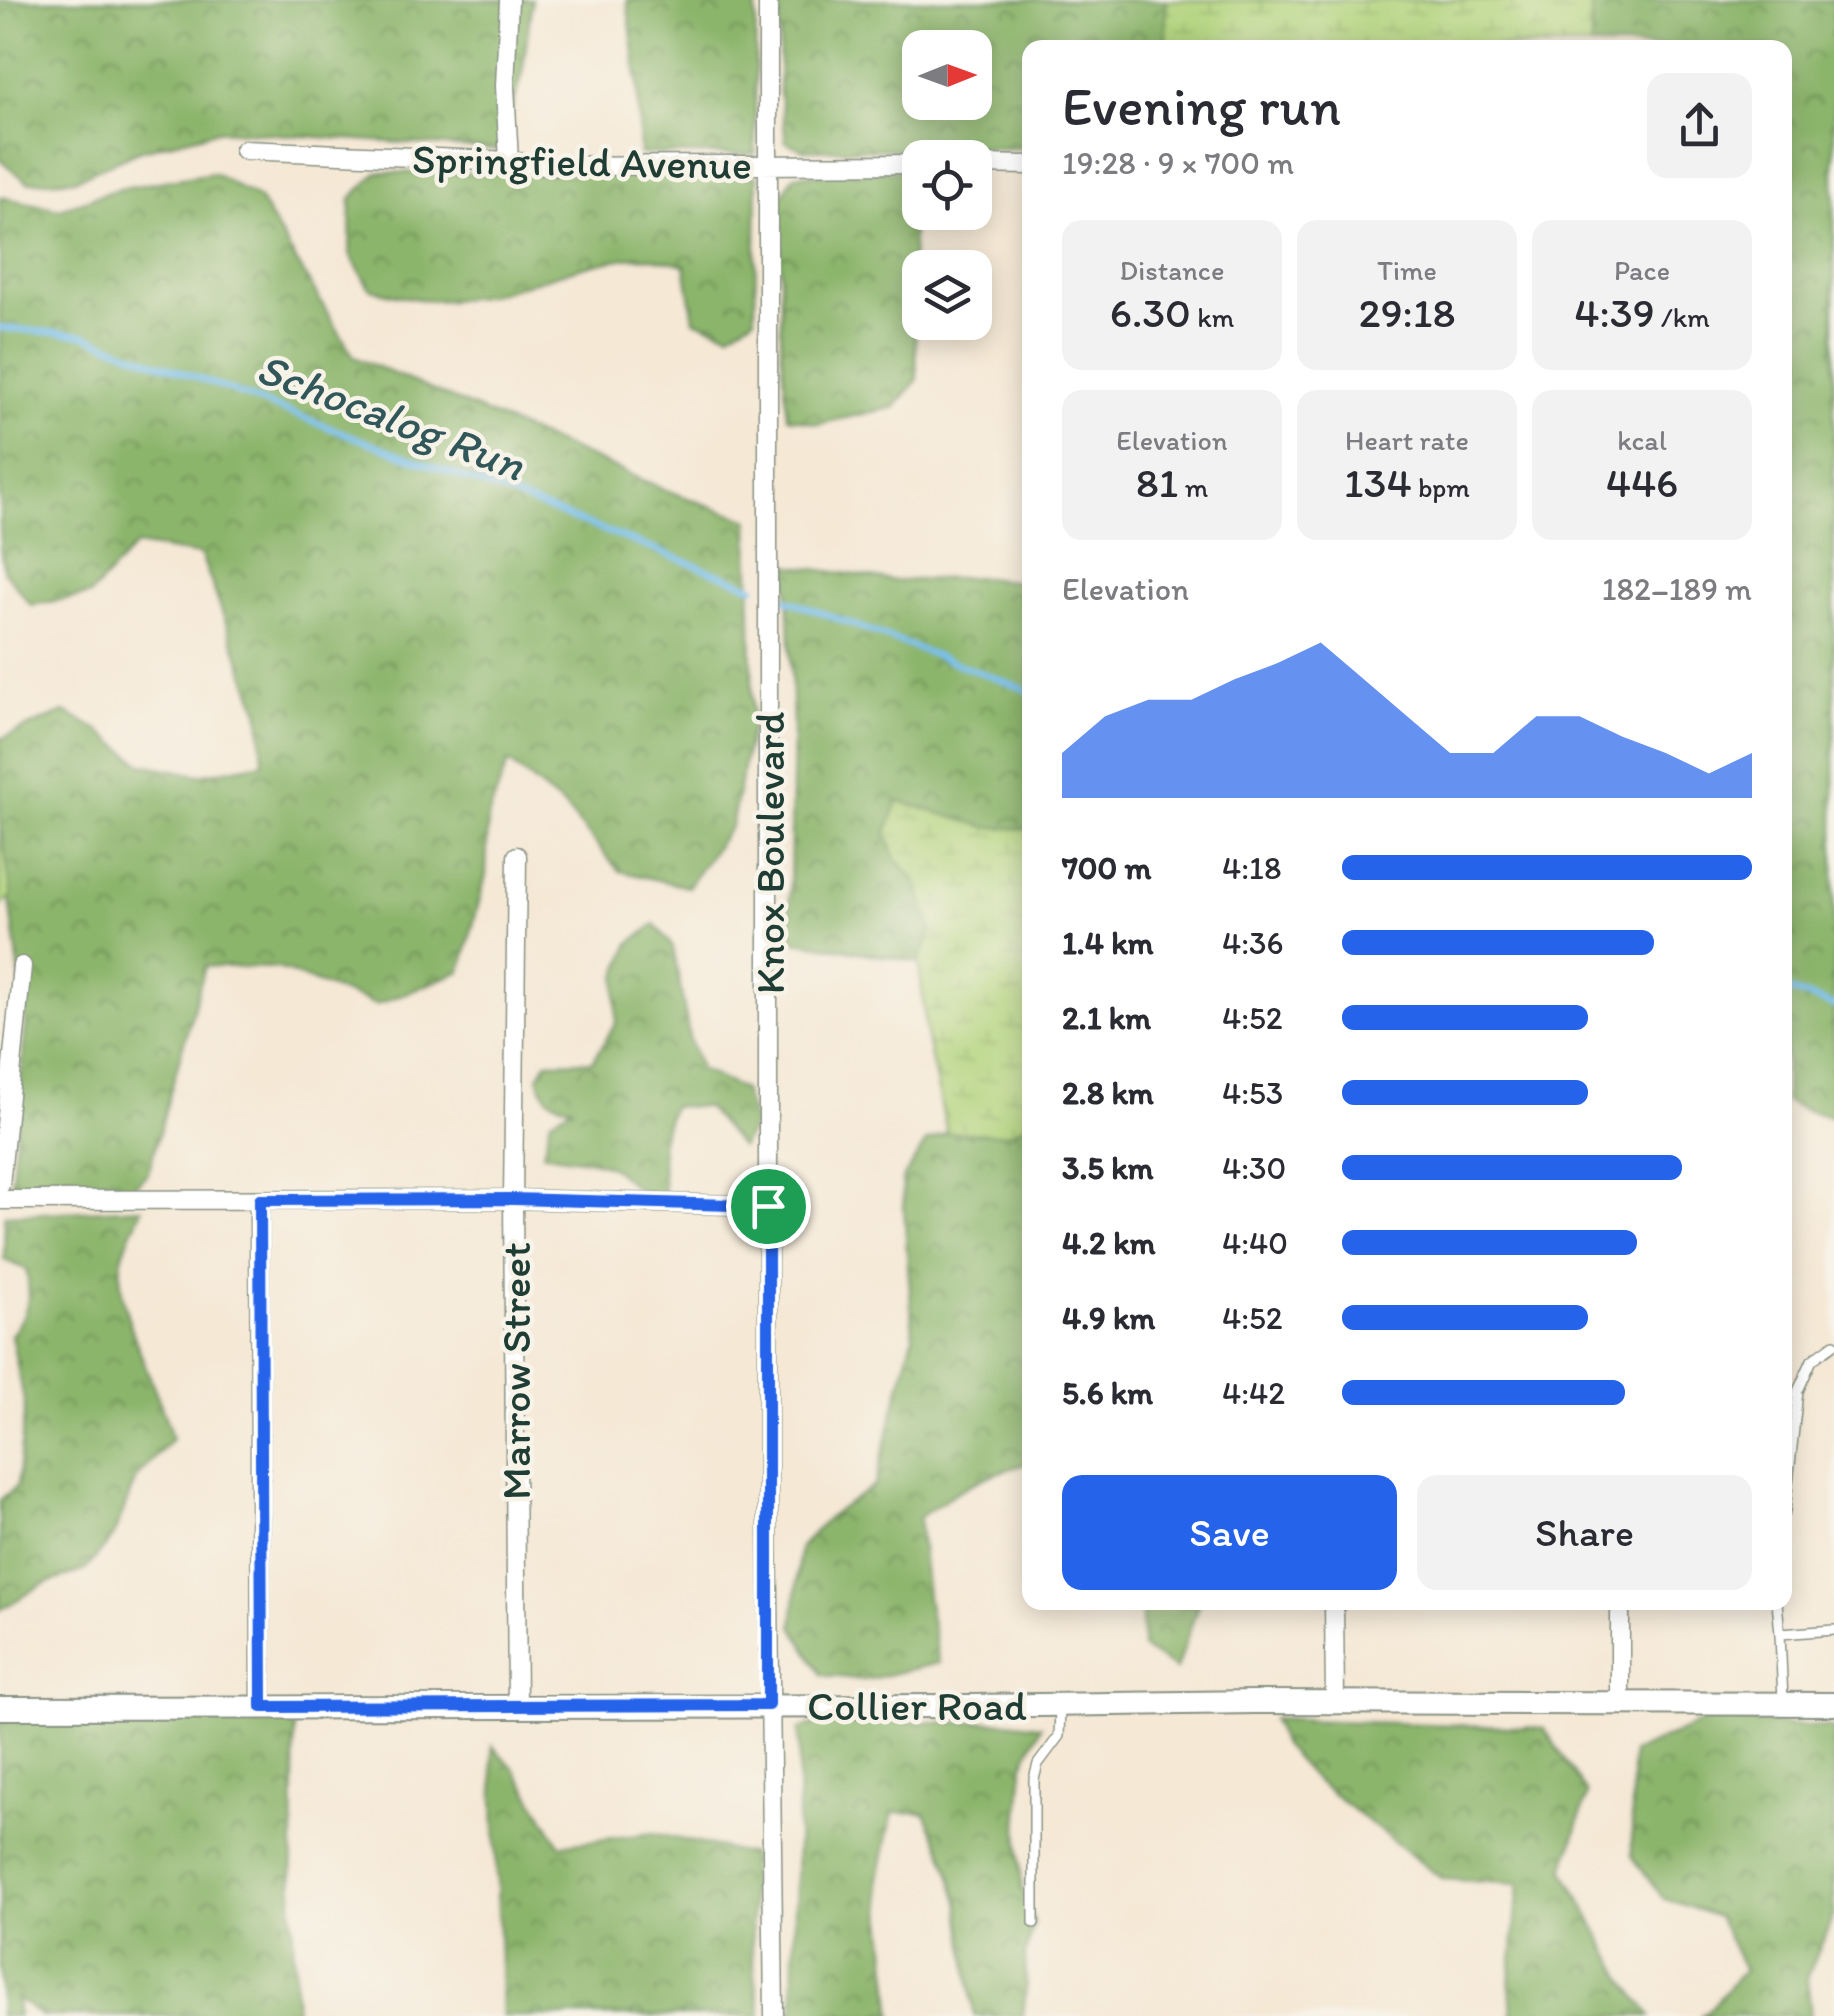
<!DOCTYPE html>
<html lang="en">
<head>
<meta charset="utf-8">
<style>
	body { margin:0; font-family:Itim,sans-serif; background:#f2f2f3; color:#2b2b33; height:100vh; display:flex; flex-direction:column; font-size:38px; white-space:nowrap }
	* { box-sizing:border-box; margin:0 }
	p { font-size:32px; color:#7c7c81 }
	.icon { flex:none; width:55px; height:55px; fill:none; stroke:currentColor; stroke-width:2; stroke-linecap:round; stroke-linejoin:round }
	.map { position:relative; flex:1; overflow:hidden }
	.panel { position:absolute; left:1022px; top:40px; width:770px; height:1570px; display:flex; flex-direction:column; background:#fff; border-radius:20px; box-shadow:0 5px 25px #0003 }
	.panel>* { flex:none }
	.needle { width:65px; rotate:89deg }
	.controls { position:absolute; left:902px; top:30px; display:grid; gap:20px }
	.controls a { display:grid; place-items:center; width:90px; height:90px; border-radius:20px; background:#fff; box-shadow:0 5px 25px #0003; font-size:50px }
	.pin { position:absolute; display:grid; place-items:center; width:85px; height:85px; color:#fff; margin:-42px; border:5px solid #fff; border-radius:50%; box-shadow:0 2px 10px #0007 }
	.round { display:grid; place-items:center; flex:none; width:105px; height:105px; border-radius:20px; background:#f2f2f3 }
	.summary { display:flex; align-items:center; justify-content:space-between; height:170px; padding:0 40px }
	h1 { font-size:55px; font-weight:600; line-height:75px }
	.stats { display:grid; grid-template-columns:repeat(3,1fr); gap:15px; height:170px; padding:10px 40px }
	.stats div { display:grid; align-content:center; border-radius:20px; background:#f2f2f3; text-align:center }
	.stats b { font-size:42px; font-weight:600 }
	.stats small { font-size:28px; font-weight:400 }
	.stats p { font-size:28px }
	.chart { height:280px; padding:20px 40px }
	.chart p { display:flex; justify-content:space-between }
	.chart svg { width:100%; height:180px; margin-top:10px; fill:#2563eb; opacity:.7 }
	.button { display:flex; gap:20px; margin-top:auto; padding:20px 40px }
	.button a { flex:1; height:115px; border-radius:20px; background:#2563eb; color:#fff; font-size:40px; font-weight:600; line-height:115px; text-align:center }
	.button a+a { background:#f2f2f3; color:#2b2b33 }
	ul { padding:0 40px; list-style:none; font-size:32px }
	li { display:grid; grid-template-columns:160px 120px 1fr; align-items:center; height:75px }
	li i { height:25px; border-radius:12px; background:#2563eb }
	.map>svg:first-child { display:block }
</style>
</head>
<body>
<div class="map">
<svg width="1834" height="2016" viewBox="0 0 1834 2016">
	<defs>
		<pattern id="forest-crowns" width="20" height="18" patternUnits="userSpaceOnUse" patternTransform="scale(2.5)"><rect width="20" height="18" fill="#8cb56c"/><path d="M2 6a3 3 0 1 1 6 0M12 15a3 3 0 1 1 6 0" fill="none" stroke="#72945a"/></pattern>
		<pattern id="wetland-marsh" width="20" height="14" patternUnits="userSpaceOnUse" patternTransform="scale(2.5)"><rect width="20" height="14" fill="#b1d37c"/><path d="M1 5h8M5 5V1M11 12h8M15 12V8" fill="none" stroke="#98b66c"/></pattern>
	</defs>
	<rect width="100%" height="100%" fill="#f7f3e8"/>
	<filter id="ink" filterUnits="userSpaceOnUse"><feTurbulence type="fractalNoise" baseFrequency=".01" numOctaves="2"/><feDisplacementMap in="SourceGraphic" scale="20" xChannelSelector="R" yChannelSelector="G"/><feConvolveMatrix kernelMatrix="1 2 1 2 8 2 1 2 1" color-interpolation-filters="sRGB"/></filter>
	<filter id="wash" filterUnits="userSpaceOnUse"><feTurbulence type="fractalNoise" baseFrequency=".0048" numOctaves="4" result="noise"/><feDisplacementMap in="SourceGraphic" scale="40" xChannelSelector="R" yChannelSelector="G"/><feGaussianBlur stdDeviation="2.25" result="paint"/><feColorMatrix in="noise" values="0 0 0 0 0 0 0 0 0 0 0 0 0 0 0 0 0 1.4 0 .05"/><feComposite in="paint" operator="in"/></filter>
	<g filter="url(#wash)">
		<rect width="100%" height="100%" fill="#f5e8d5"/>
		<!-- forest -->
		<path fill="url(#forest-crowns)" stroke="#567950" stroke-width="2.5" fill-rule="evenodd" d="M0,0H532L522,76L499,150L220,130L138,151L76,179L28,182L0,160Z
			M627,0H756L755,154H640L638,84Z
			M780,0H1166V47L1030,48V148L803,150L786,142L779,87ZM920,48H975V102H920Z
			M1591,0H1834V1117L1807,1111L1785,1101V48L1591,47Z
			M906,170L919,181L912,240L917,380L895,407L818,424L788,417L781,347L780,198L795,175Z
			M378,172L757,176L755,317L730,333L694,320L685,265C672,262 654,257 640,257C578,260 516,295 452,300C425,302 395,296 369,288L350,254L351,198Z
			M213,173L259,199L354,357L671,492L749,520L753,720L731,826L688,887L619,871L564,806L508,762L488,817L486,875L461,971L376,1005L278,968L205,966L148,1173L134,1186L11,1187L26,1023L0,823V739L64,712L97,729L142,764L199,775L263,763L260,714L201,555L136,545L90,595L31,605L4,571L0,546V197L60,209L117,189Z
			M787,565L897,581L977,577L1030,583V829L986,827L898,801L896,859L916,881L932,932L919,962L789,940L793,726Z
			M655,924L673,947L690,1041L700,1069L743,1090L754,1124L741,1147L706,1107L672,1106L661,1139L664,1195C626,1193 634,1179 608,1166C594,1158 561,1158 543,1153L551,1119L573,1107C551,1102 545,1100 538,1077L547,1062L593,1061L616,1023L617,976L630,943Z
			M1030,1122V1463C985,1474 955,1490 919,1518L927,1597L939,1663L865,1680L822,1675L793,1626L800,1547L830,1516L875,1485L913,1336L902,1180L926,1142L947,1133L1010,1134Z
			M142,1208C136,1224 126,1242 122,1259C111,1307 160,1389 172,1439L136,1478L113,1537L85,1570L42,1585L0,1610V1500L17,1486L25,1405L11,1335C28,1315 32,1294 26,1269L4,1260L5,1215Z
			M1142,1603H1199L1176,1669L1142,1648Z
			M1711,1718L1834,1728V1914L1807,1978L1811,2016H1699L1707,2012L1744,1970L1718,1917L1663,1898L1632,1856V1753Z
			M0,1719H295L292,1908L296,2016H41L17,1998L18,2016H0Z
			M1272,1719L1544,1728L1587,1794L1564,1870L1625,1981L1651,2016H1512L1510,1983L1519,1884L1442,1879L1315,1780L1283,1745Z
			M823,1722H1007L1041,1726L1023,1764L1018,1828L1022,1889L1034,1923L1025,1957L1026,1987L1023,2016H974L959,1901L943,1852L925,1813L893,1812L879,1878L893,2016H794C792,1920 800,1825 799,1729Z
			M492,1746L515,1769L560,1845L653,1833L751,1855L752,1955L761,2016H502Z"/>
		<!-- wetland -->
		<path fill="url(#wetland-marsh)" stroke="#688858" stroke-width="2.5" d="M1166,0H1591V47H1166Z
			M898,801L986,827L1030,829V1122L1010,1134L947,1133L927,1039L919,962L932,931L916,881L896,859L886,834Z"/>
		<!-- garden -->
		<path fill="#b1d37c" stroke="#688858" stroke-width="2.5" d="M0,823L12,896L0,907Z"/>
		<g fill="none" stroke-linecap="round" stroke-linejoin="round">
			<!-- stream -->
			<path stroke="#78c0f0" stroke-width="6" d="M0,328L83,335L754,587
				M785,599L1030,691
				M1785,989L1834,1006"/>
		</g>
	</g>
	<g filter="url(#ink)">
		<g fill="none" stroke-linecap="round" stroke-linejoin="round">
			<defs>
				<path id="service" d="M1785,1511L1798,1391L1812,1360L1834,1344
					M1777,1602L1780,1634
					M1783,1701L1780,1634L1834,1630
					M1034,1923V1779L1038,1764L1059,1736L1060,1707"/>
				<path id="minor" d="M768,0V1519L774,2016
					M244,150L509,161L547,166L920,164
					M509,161L505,86L509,0
					M975,164L1030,165
					M0,1185L22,966
					M0,1200L513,1199L768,1206
					M259,1200L261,1707
					M1334,1602L1335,1703
					M1620,1602V1705
					M517,1706L513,1199L517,856"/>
				<path id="tertiary" d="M0,1708L970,1706L1255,1702L1834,1704"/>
			</defs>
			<!-- service casing -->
			<use href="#service" stroke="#8a9284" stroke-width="12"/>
			<!-- minor casing -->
			<use href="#minor" stroke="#8a9284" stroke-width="21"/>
			<!-- tertiary casing -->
			<use href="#tertiary" stroke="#8a9284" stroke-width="26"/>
			<!-- service -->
			<use href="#service" stroke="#fff" stroke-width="9"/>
			<!-- minor -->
			<use href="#minor" stroke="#fff" stroke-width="18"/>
			<!-- tertiary -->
			<use href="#tertiary" stroke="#fff" stroke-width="22"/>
		</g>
	</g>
	<g fill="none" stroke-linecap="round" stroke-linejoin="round" filter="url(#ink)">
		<defs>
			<path id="route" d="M513,1199L768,1206V1705L262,1707L260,1200Z"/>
		</defs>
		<!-- route casing -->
		<use href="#route" stroke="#fff" stroke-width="20"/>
		<!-- route -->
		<use href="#route" stroke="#2563eb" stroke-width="12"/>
	</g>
	<g text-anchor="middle" stroke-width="9" stroke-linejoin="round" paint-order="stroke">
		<!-- street labels -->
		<g font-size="42" fill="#1f3d34" stroke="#f7f3e8">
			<text transform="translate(582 161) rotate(1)" y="15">Springfield Avenue</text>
			<text transform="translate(769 853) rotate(-90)" y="15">Knox Boulevard</text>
			<text transform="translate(515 1371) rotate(-90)" y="15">Marrow Street</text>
			<text x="917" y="1720">Collier Road</text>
		</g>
		<!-- water labels -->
		<g font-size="45" font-style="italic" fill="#31575a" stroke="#f7f3e8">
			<text transform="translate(391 416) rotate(21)" y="16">Schocalog Run</text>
		</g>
	</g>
</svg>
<div class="controls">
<a><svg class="needle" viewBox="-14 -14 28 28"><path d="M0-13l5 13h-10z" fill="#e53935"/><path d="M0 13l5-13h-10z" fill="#7c7c81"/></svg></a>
<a><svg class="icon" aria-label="locate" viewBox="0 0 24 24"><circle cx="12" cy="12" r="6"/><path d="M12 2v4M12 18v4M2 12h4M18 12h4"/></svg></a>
<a><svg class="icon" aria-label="layers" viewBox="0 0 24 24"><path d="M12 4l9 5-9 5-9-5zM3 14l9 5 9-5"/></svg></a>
</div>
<div class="pin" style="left:768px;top:1206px;background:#1e9e55"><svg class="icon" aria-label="arrive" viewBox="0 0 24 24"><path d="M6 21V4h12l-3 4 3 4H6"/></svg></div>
<section class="panel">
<div class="summary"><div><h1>Evening run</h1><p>19:28 · 9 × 700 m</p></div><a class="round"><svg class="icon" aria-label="share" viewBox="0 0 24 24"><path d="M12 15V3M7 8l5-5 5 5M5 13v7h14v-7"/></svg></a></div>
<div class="stats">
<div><p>Distance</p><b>6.30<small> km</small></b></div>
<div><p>Time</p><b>29:18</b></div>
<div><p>Pace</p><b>4:39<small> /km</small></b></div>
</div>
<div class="stats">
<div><p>Elevation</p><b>81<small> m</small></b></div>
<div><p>Heart rate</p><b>134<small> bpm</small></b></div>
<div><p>kcal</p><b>446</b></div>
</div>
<div class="chart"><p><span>Elevation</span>182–189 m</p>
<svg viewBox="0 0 160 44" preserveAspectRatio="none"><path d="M0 44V33L10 24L20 20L30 20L40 15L50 11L60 6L70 15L80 24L90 33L100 33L110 24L120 24L130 29L140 33L150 38L160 33V44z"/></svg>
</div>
<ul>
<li><b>700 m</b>4:18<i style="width:100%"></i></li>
<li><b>1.4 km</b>4:36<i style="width:76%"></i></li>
<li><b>2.1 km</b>4:52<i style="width:60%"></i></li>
<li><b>2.8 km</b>4:53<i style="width:60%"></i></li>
<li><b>3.5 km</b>4:30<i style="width:83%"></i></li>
<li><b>4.2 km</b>4:40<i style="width:72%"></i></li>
<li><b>4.9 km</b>4:52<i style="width:60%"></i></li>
<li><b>5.6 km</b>4:42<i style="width:69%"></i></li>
</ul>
<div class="button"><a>Save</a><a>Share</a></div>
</section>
</div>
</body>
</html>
